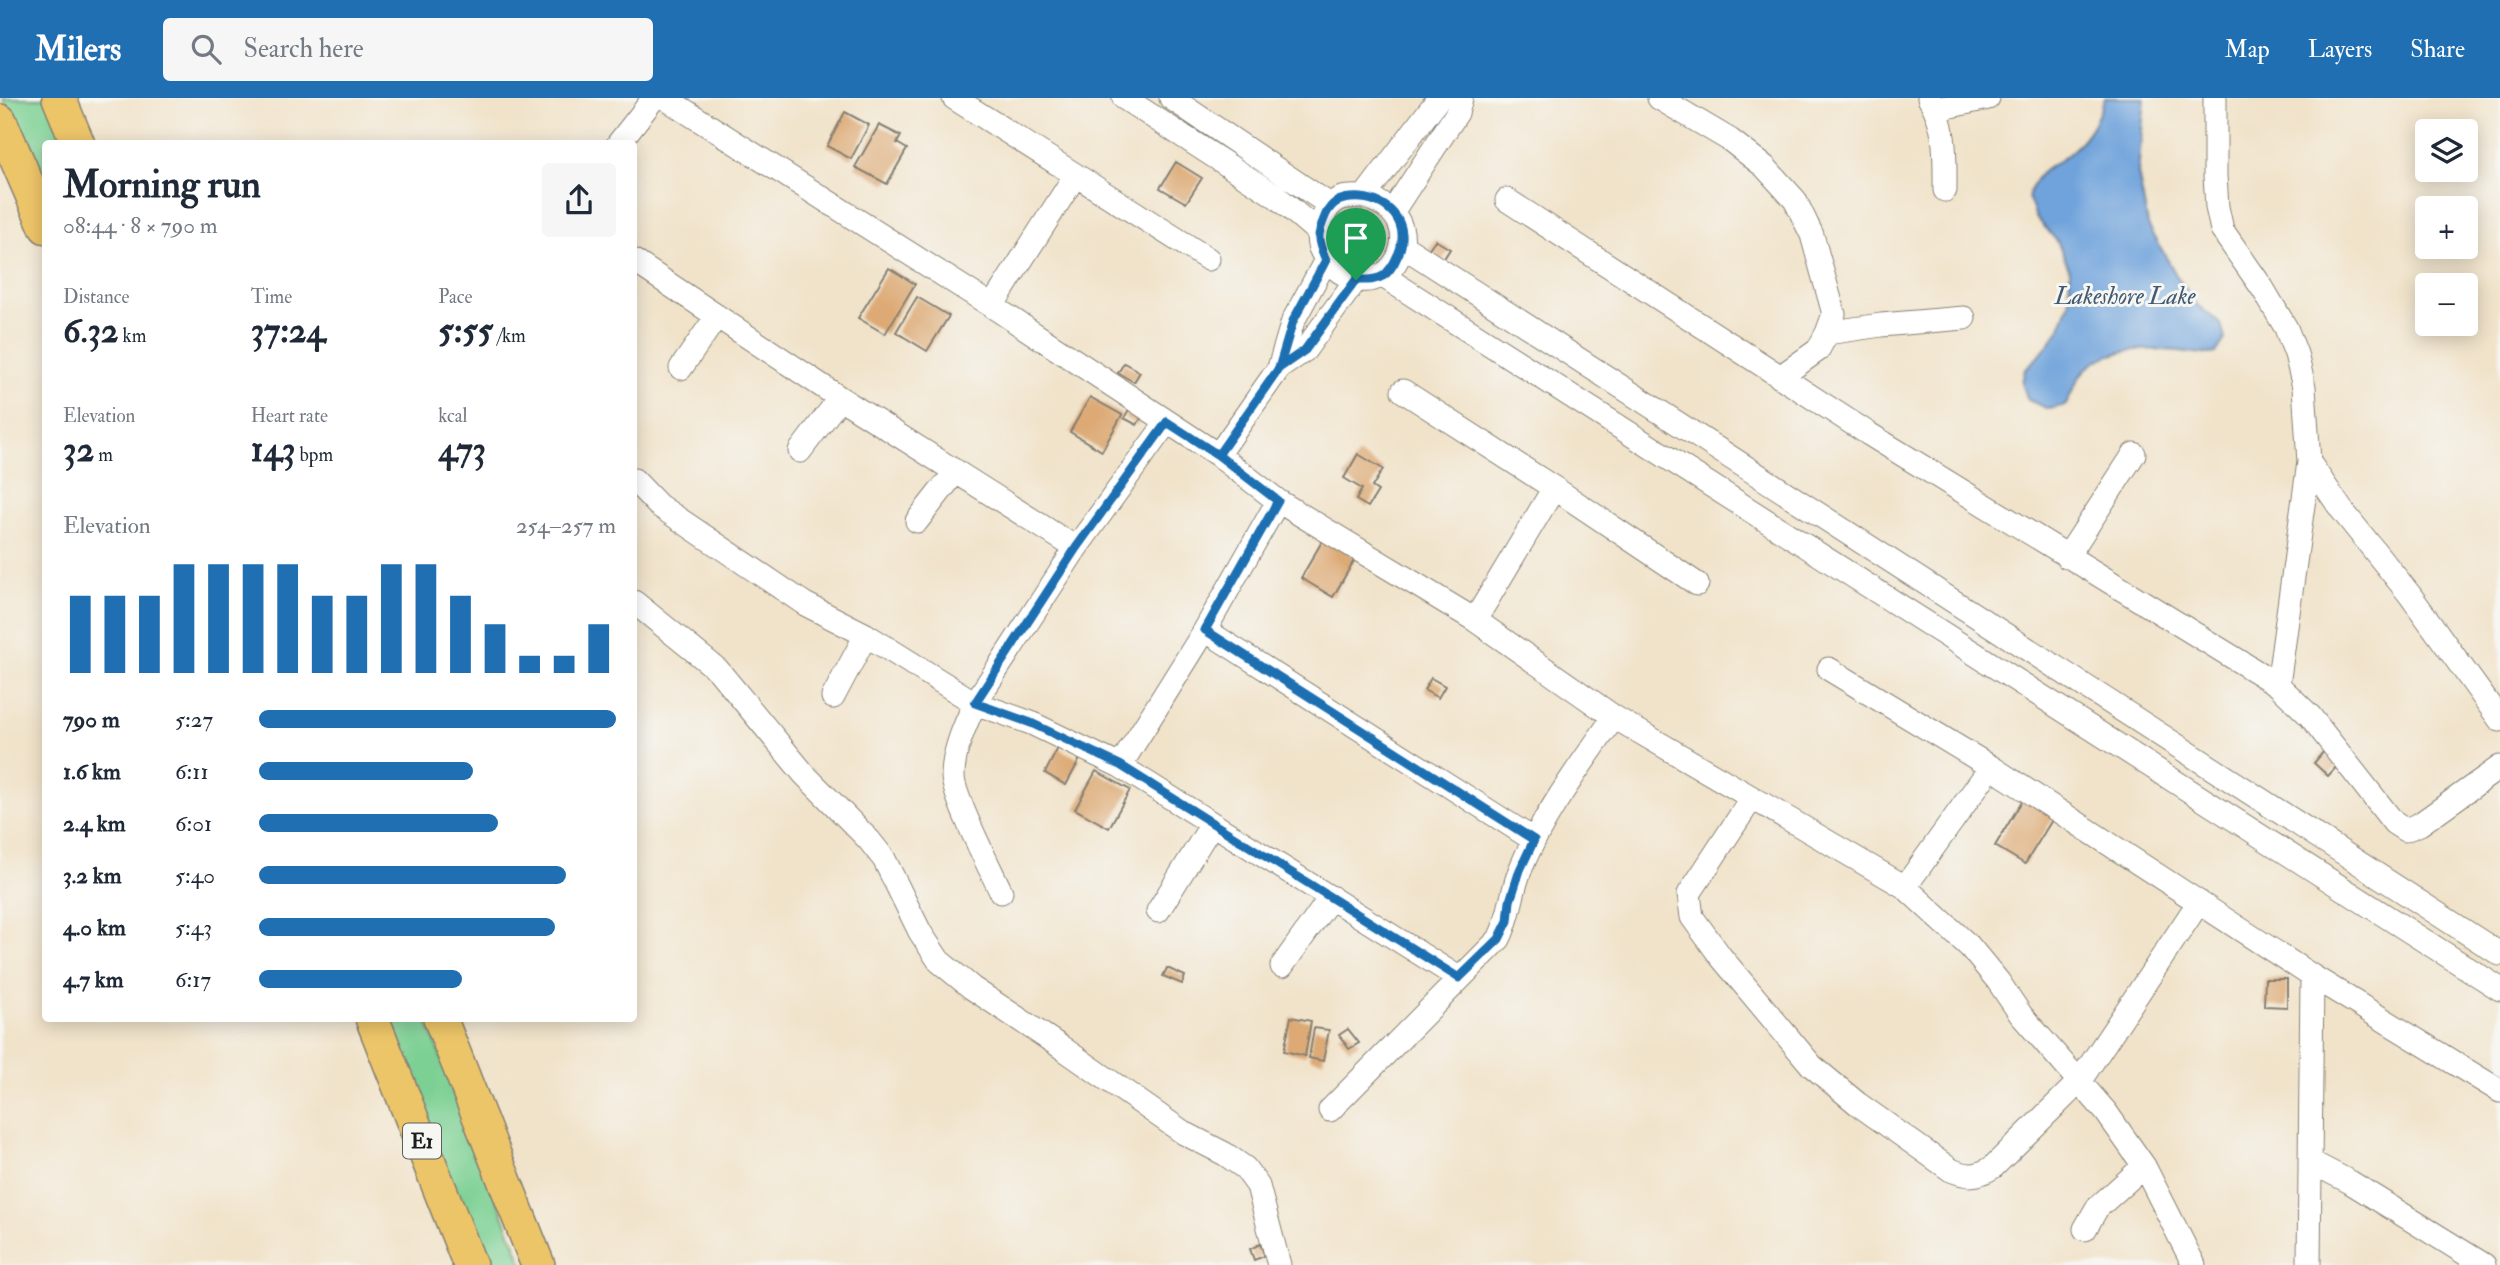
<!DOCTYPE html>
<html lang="en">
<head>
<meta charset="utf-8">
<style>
	body { margin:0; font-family:"IM FELL Double Pica",serif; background:#f6f6f7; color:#1f2937; height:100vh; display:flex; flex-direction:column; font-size:26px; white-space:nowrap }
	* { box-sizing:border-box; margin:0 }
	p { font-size:23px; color:#747a83 }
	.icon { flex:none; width:38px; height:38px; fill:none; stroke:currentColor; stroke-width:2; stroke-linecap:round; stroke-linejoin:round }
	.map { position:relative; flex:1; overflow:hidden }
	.details { position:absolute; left:42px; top:42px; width:595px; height:882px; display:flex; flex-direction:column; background:#fff; border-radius:7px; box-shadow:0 4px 18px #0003 }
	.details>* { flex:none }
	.tools { position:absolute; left:2415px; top:21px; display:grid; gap:14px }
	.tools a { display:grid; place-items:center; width:63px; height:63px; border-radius:7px; background:#fff; box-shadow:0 4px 18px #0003; font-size:35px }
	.pin { position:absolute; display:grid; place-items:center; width:60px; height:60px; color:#fff; margin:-72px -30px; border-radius:50% 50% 50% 0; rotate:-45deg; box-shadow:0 0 7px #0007 }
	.pin .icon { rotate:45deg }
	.round { display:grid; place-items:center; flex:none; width:74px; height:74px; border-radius:7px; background:#f6f6f7 }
	.summary { display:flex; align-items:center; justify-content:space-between; height:119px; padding:0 21px }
	h1 { font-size:38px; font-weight:700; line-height:52px }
	.stats { display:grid; grid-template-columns:repeat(3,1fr); gap:10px; height:119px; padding:7px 21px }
	.stats div { display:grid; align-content:center }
	.stats b { font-size:35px; font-weight:700 }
	.stats small { font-size:19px; font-weight:400 }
	.stats p { font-size:19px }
	.chart { height:196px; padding:14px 21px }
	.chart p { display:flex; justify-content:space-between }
	.chart svg { width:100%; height:126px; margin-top:7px; stroke:#1f6fb2; stroke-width:6 }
	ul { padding:0 21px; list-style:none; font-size:23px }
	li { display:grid; grid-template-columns:112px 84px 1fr; align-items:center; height:52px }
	li i { height:18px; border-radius:9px; background:#1f6fb2 }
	header { display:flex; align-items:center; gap:42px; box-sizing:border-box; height:98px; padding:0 35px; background:#1f6fb2; color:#fff }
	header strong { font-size:33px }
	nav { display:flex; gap:38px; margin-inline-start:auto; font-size:24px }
	.search { width:490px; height:63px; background:#f6f6f7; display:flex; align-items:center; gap:18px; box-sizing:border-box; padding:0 24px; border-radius:7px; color:#747a83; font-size:26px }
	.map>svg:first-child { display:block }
</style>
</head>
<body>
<header>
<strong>Milers</strong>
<div class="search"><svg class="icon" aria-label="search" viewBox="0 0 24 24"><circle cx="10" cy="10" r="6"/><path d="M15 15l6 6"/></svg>Search here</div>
<nav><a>Map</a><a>Layers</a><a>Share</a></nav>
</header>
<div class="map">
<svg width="2500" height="1167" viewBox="0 0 2500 1167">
	<rect width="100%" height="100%" fill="#f6f6f2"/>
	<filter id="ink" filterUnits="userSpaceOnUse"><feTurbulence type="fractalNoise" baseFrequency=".0143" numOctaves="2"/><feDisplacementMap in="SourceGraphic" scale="14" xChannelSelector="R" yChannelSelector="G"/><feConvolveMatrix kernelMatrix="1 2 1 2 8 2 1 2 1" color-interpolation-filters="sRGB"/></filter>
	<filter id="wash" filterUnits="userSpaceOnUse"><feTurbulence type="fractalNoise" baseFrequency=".00686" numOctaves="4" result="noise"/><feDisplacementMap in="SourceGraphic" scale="28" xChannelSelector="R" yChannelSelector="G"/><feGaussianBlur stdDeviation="1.57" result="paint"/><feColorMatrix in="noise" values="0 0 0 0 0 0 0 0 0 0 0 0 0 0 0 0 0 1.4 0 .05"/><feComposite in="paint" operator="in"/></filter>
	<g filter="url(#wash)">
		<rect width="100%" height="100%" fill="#f1e3ca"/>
		<!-- green -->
		<path fill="#7cd093" stroke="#4c7658" stroke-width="2" d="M3,0H46L66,45L46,46L45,100Z
			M382,921H426L523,1167H479Z"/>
		<!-- water -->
		<path fill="#6fa3db" stroke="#46607c" stroke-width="2" d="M2105,0H2145L2138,75L2148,127L2176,177L2196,206L2221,226L2225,241L2216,255C2202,258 2192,254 2178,253C2149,250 2113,249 2088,269C2078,277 2072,295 2066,307L2049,311L2028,302L2022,285L2025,271L2041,256L2059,232L2069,206L2070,172L2057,143L2036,119L2028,99C2039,66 2052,72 2073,52C2090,35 2097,22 2105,0Z"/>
		<g id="blocks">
			<!-- building -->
			<path fill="#ddaa76" d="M845,14L869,27L851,61L827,48Z
				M879,27L901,38L897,45L907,51L887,86L855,69Z
				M1176,64L1202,80L1186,105L1160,90Z
				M1435,142L1450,151L1443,162L1428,152Z
				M889,170L915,186L885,236L858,220Z
				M917,199L949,218L927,253L896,234Z
				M1124,265L1140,274L1134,284L1118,275Z
				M1090,299L1122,317L1102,353L1070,334Z
				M1131,308L1144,315L1137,327L1124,320Z
				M1358,356L1383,371L1372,389L1378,393L1368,409L1356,402L1362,391L1344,380Z
				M1324,440L1356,459L1333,499L1301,480Z
				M1431,580L1445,588L1438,600L1424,592Z
				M1058,650L1080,661L1066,687L1045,675Z
				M2324,653L2339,666L2328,678L2314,665Z
				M1096,673L1130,692L1109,730L1075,711Z
				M2025,698L2055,717L2025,766L1995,748Z
				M1167,870L1185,878L1182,886L1163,878Z
				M2265,881H2287V909L2264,908Z
				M1291,919L1311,923L1305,958L1284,953Z
				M1314,930L1329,932L1323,963L1309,960Z
				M1348,931L1359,945L1349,951L1339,937Z
				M1260,1146L1265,1158L1254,1162L1250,1151Z"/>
		</g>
	</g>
	<g filter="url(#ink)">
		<use href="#blocks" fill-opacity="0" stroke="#868073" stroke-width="2"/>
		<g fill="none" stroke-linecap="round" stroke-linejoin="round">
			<defs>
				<path id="minor" d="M665,0L992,208L1218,357L1278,403L1475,522L1614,619L1905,789L1970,849L1998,883L2021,917L2106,1014L2144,1068L2194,1167
					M954,0L1208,161
					M1124,0L1277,99L1318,134
					M1171,0L1330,107
					M1659,0L1730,42L1765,69L1795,102L1812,137L1834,216L1827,235
					M1929,0C1947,28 1945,59 1945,92
					M2215,0V78L2217,109L2222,132L2263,191L2286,230L2296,256L2304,289L2309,364L2278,587
					M1937,11L1988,0
					M618,46L654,0
					M1364,99C1433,117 1397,199 1350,179C1336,173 1326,164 1320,150C1314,134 1325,105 1342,100C1349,98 1357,99 1364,99Z
					M1364,99L1439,0
					M1507,102L1869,336L2278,587L2310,618L2394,725L2405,732L2420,726L2500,669
					M1393,113L1457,15L1461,0
					M1403,148L2500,856
					M634,163L840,300L1076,450
					M1383,178L2500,891
					M992,208L1075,78
					M681,270L717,218
					M1279,270L1293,223L1326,162
					M1780,279L1818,252L1827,235L1881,227L1964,220
					M1403,293L1554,390L1697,486
					M800,353L840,300
					M1218,357L1279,270L1305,252L1356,182
					M2309,364L2341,411L2410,497L2500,622
					M634,382L658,407L805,506L866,537L975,605L1031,625L1120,668L1459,880
					M917,423L956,373
					M2067,459L2134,356
					M634,504L718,572L804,676L869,742L884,761L920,834L939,863L972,890L1061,949L1184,1035L1225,1056L1245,1070L1258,1088L1279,1167
					M1475,522L1554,390
					M1205,532L1534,742
					M1829,571L1991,669L2312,878L2500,993
					M833,599L866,537
					M1120,668L1205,532L1278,403
					M1752,700L1689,796L1692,819L1721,859L1812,968L1858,1006L1951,1072C1968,1079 1977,1079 1993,1069L2079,984L2199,804
					M1905,789L1991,669
					M1001,794C990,770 953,699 953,678C953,653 965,627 975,605L1076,450L1167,324
					M1158,813L1212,726
					M1282,868L1331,799
					M1330,1012L1499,841C1511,818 1511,793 1521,770C1544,715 1581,667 1614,619
					M2311,1064L2350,1084L2484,1167
					M2085,1131L2097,1110L2144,1068
					M2309,1167L2312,878"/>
				<path id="highway" d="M59,0L78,46
					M0,23L46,129
					M372,920L470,1167
					M440,920L538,1167"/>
			</defs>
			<!-- minor casing -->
			<use href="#minor" stroke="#868073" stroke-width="25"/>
			<!-- highway casing -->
			<use href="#highway" stroke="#868073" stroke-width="36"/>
			<!-- minor -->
			<use href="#minor" stroke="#fff" stroke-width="23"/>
			<!-- highway -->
			<use href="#highway" stroke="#edc569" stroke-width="33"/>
		</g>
	</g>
	<g fill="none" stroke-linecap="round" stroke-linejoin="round" filter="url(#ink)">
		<defs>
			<path id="route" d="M1356,182L1305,252L1279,270L1218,357L1167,324L1076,450L975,605L1031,625L1120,667L1459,880L1499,841L1508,823L1510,803L1520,772L1534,742L1205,532L1278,403L1218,357L1279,270L1293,223L1326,162C1316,141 1317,137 1326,116C1332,105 1338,101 1351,100C1387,97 1415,126 1396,161C1394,166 1388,175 1383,178C1375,183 1365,182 1356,182"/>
		</defs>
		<!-- route casing -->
		<use href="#route" stroke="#fff" stroke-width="14"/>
		<!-- route -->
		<use href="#route" stroke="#1f6fb2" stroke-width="9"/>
	</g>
	<g text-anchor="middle" stroke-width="6" stroke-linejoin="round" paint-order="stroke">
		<!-- shield labels -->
		<rect fill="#f6f6f2" stroke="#5d5d5c" stroke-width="2" x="403" y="1025.5" width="38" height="35" rx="5"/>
		<g font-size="21" font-weight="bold" fill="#1c1c1c">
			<text x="422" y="1050">E1</text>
		</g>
		<!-- water labels -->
		<g font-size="24" font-style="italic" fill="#415972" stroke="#f6f6f2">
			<text x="2125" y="206">Lakeshore Lake</text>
		</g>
	</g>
</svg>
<div class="tools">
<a><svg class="icon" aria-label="layers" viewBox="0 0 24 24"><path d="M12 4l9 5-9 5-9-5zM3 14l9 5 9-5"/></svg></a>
<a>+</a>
<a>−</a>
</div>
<div class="pin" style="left:1356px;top:182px;background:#1e9e55"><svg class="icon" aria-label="arrive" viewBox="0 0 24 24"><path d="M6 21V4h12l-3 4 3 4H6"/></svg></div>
<section class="details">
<div class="summary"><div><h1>Morning run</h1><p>08:44 · 8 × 790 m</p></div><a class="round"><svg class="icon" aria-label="share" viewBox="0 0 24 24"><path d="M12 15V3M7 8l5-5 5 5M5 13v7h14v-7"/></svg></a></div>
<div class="stats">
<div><p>Distance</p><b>6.32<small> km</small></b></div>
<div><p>Time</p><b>37:24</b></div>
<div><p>Pace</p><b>5:55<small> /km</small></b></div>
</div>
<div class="stats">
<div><p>Elevation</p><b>32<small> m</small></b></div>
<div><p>Heart rate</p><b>143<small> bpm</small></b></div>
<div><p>kcal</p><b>473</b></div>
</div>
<div class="chart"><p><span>Elevation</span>254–257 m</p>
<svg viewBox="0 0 160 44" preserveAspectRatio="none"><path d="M5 44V17M15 44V17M25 44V17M35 44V6M45 44V6M55 44V6M65 44V6M75 44V17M85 44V17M95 44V6M105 44V6M115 44V17M125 44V27M135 44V38M145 44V38M155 44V27"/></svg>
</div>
<ul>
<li><b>790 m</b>5:27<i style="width:100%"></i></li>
<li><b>1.6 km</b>6:11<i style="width:60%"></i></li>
<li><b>2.4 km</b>6:01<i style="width:67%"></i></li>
<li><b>3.2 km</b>5:40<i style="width:86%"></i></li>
<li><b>4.0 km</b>5:43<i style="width:83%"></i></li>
<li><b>4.7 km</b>6:17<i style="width:57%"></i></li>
</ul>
</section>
</div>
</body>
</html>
